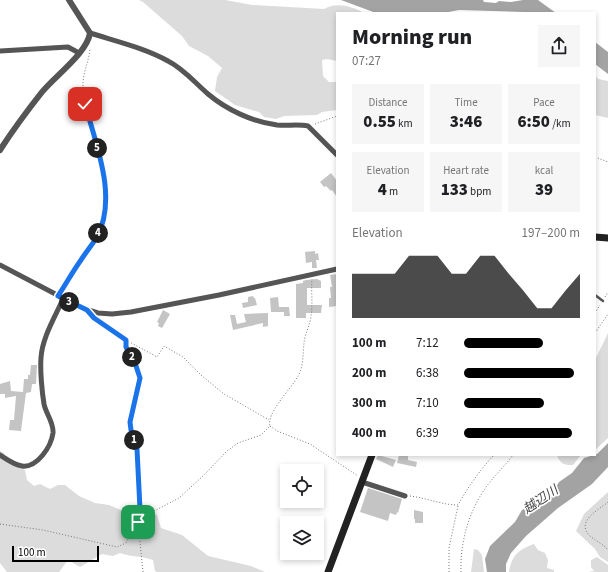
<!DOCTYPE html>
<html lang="en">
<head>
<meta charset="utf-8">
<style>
	body { margin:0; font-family:"Source Sans 3","Noto Sans JP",sans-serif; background:#f6f6f6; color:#202124; height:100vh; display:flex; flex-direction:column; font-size:15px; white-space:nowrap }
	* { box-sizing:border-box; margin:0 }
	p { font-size:13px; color:#757577 }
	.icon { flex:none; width:22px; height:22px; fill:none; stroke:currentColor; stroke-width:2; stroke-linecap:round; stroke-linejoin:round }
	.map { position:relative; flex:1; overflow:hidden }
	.panel { position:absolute; left:336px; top:12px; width:260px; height:444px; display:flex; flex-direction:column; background:#fff; border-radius:0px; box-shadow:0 2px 6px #0003 }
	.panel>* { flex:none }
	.controls { position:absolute; left:280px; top:464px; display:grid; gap:8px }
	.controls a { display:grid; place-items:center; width:44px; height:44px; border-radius:0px; background:#fff; box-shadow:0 2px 6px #0003; font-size:20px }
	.scale { position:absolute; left:12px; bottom:10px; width:87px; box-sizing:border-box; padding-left:4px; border:2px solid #000; border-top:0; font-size:11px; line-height:14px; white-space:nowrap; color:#000; -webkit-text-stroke:3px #fff; paint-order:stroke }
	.pin { position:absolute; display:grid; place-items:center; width:34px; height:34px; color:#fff; margin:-17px; border-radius:8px; box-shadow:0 2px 6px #0006 }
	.km { position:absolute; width:20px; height:20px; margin:-10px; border-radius:50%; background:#222; color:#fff; font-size:11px; line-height:20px; text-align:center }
	.round { display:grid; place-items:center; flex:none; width:42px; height:42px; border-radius:0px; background:#f6f6f6 }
	.summary { display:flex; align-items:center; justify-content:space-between; height:68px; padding:0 16px }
	h1 { font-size:22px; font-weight:800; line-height:30px }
	.stats { display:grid; grid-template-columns:repeat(3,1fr); gap:6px; height:68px; padding:4px 16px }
	.stats div { display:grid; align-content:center; border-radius:0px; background:#f6f6f6; text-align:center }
	.stats b { font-size:17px; font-weight:800 }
	.stats small { font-size:11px; font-weight:400 }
	.stats p { font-size:11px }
	.chart { height:112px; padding:8px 16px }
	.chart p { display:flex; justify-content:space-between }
	.chart svg { width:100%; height:72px; margin-top:4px; fill:#000; opacity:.7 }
	ul { padding:0 16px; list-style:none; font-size:13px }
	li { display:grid; grid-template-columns:64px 48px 1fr; align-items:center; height:30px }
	li i { height:10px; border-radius:5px; background:#000 }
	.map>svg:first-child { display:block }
</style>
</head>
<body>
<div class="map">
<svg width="608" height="572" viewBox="0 0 608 572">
	<rect width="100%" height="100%" fill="#fff"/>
	<!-- green -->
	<path fill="#dcdcdc" d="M139,0H225L252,5L324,9C338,2 351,6 364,13H337V61L327,59L322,60L323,76L329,82H337V110L322,112L317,115L284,116L276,119L264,117L259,112L235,105L215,91L217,77L222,68L208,56L189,46L182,36L143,2Z
		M595,75L598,79L608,81V118L595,115Z
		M608,333V438L595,450V360Z
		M0,451L4,453L7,463L25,470L27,480L34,486L40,484L50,489L58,485H65L79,496L95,503L109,505L121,510L129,518L141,520C145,515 151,514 157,515L161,528L182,535L208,556L251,566L265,572H157L155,571L153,560C142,556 131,557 120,553L113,556L102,554L80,567L68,560L59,572H7L0,563Z
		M557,455H584L580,456L573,465C564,465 560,464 557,455Z
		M608,492V562L600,557L595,549L576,531L584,514Z
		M534,544L538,550L545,553L548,560L547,568L554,570V572H509C512,555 518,550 534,544Z
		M474,549L478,550L482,555L484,572H471Z
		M597,557L608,565V572H588L594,571L591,567V560Z"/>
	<!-- water -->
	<path fill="#a3a3a3" d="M341,0H483L484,2L496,3L499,1L511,2L523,0H538L556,13L459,10L443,13H376Z
		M595,42L608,52V74L595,64Z
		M608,443V467L592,484L558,508L526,536L511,553L506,564V572H487L485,559L490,546L515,522L522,510L539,500L550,489L551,492L556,487L559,482L572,473L584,458L597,454Z"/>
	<!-- building -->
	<path fill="#c4c4c4" d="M331,173L337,181V197L332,190L331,191L326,186L324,187L320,182Z
		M315,251V254L318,253L319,260H316L317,268H312V262L306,263L305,252Z
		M337,274V306L329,307V298H331L330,287H332L330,275Z
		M306,280L317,279L321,281V288H307V305H322L321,313H306V318H296V284L303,283V281Z
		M253,296L254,298H255L257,305L243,308L242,303L248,302V297Z
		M278,297L279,307H289L290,316H284V312H271L270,298Z
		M163,310L170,314L162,328L158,326L159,323L157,322Z
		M268,313V326L263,327V323L233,330L230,315H235L237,324L246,322L244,314Z
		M31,365H37L36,384H32L31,392L26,393L21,431L9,430L10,420H14L16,396L5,398V394H0V384L10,381L11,391L23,392L24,379H28V375H30Z
		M378,455L396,460L393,467L376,459Z
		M399,455H408V460L417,462L416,467L397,463Z
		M368,488L402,499L398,513L397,512L396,515L390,513L388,521L360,512Z
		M414,510L423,512V523H415V519H414Z"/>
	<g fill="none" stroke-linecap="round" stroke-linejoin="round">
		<!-- path -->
		<path stroke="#777" stroke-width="1" stroke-dasharray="1 2" stroke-linecap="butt" d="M315,124L337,116
			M595,157L608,162
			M61,290C74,271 95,245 102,225C114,189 95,139 85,104C84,98 83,91 83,84C83,72 89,61 90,49
			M605,297L608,292
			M595,313L600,305
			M94,318L126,340V347L135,363L140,378L130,422L131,430L137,449L140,509L144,513
			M595,333L608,314
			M126,340L157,357L164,346L183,357L201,375L224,394L269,420
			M270,426L277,431L310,444L358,476
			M410,496C427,498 442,505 458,505C468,487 480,470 494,455
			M608,502C599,510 575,521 590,536C596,541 603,544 608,550
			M0,524L43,530L117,547L126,543L131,533L133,520L139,516
			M143,572L138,522L139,516L156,510L179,498L205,474L227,451L238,443L261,435L270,426C266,413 292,388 298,376C305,363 302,351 305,337C307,330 310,324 311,316C313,305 311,291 312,279
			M449,572V548L458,506
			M461,572C460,544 468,514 484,490C492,478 504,467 513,455"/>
		<!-- service -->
		<path stroke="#555" stroke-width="2.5" d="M595,295L603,301"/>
		<!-- minor -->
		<path stroke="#555" stroke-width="5" d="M90,33C115,41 145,48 168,61C184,69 195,83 208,94C227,110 253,122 277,125C288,126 298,124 308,126L337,155
			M0,51L68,47L79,53
			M0,265L82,308L98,313L112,314L131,312L219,295L337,269
			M0,455C6,459 14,465 22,466C37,468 51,447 53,433C54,423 46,414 44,404C42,392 40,370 41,358C42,338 55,317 63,299
			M362,482L405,496"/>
		<!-- tertiary -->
		<path stroke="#555" stroke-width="6" d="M0,150C13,130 27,111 42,92C55,76 87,53 90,33L69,0"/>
		<!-- secondary -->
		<path stroke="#222" stroke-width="7" d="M595,237L608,238
			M328,572L372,455"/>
	</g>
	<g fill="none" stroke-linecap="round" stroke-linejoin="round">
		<defs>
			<path id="route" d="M85,104C96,145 118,197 97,237C92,245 86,252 81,260C73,271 66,284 58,296L87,310L94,318L126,340V347L135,363L140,378L130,422L131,430L137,449L140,509L145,513L139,516L138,522"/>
		</defs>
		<!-- route casing -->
		<use href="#route" stroke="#fff" stroke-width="8"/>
		<!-- route -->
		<use href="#route" stroke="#1a73e8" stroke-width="5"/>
	</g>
	<g text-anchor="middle" stroke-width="3.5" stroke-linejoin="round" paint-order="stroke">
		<!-- water labels -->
		<g font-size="13" font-style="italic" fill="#444" stroke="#fff">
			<text transform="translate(540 499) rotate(-34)" y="5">越辺川</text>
		</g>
	</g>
</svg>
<div class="controls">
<a><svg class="icon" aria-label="locate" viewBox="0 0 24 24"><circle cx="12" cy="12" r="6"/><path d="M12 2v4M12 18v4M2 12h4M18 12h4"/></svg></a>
<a><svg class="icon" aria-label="layers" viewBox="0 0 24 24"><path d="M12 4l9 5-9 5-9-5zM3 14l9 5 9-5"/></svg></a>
</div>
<div class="scale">100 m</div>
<div class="pin" style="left:138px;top:522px;background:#1e9e55"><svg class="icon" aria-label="arrive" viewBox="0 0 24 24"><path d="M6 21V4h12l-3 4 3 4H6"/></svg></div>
<div class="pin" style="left:85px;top:104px;background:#d93025"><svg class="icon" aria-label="check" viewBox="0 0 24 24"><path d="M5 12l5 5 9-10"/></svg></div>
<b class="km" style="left:134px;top:440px">1</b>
<b class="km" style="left:132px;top:357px">2</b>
<b class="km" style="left:69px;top:302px">3</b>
<b class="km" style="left:98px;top:233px">4</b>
<b class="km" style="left:97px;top:148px">5</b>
<section class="panel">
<div class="summary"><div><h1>Morning run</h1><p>07:27</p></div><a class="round"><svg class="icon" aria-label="share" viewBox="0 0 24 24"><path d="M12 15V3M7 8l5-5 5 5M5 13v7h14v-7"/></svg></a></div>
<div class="stats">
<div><p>Distance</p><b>0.55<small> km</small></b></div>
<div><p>Time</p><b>3:46</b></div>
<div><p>Pace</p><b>6:50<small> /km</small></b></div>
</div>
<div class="stats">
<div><p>Elevation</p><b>4<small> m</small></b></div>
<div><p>Heart rate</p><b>133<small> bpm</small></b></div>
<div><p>kcal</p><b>39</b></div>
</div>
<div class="chart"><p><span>Elevation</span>197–200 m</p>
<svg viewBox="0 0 160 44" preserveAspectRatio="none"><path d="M0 44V17L10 17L20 17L30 17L40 6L50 6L60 6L70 17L80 17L90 6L100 6L110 17L120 27L130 38L140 38L150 27L160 17V44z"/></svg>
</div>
<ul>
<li><b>100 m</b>7:12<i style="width:68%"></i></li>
<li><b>200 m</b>6:38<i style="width:95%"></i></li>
<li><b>300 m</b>7:10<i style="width:69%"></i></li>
<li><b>400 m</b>6:39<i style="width:93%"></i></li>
</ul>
</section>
</div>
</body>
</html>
